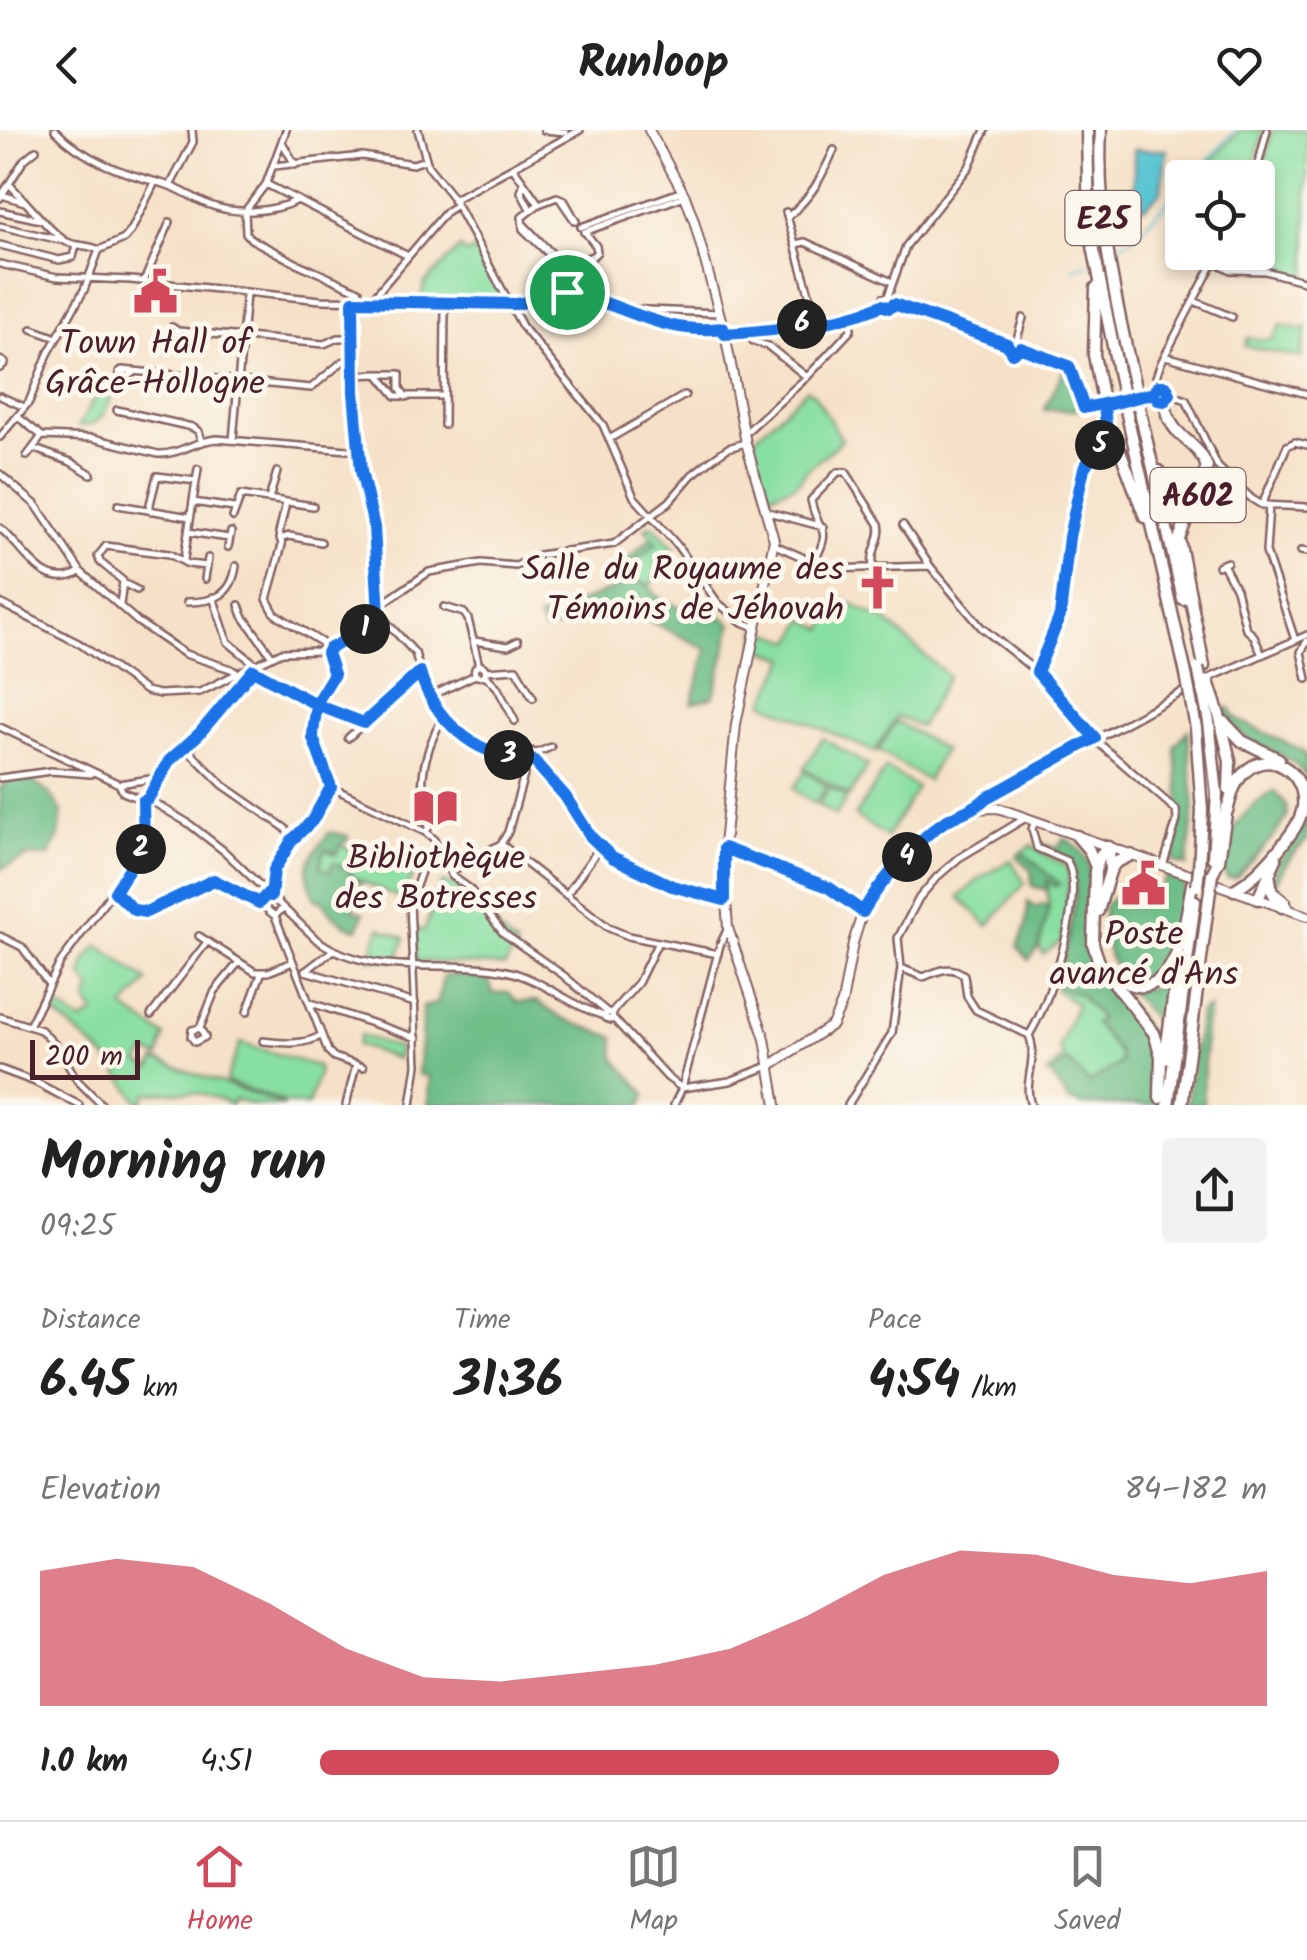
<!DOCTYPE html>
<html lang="en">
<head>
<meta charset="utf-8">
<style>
	body { margin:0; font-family:Kalam,sans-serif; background:#f2f2f2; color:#222; height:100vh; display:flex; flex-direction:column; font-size:38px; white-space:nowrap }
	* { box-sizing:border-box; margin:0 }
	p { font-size:32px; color:#767676 }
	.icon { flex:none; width:55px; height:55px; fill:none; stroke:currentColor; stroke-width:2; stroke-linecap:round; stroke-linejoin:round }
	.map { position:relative; height:975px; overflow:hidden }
	.drawer { display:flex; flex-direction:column; background:#fff; flex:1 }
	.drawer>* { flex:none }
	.fabs { position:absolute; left:1165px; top:30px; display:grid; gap:20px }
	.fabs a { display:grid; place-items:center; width:110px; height:110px; border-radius:10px; background:#fff; box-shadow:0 5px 15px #0003; font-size:50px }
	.scale { position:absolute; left:30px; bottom:25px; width:110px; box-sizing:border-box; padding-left:10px; border:5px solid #4a1f2b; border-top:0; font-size:28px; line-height:35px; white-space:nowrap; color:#4a1f2b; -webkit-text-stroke:8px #fbf7ec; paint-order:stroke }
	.pin { position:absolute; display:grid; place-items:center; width:85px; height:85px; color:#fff; margin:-42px; border:5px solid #fff; border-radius:50%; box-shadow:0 2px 10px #0007 }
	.km { position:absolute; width:50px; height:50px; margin:-25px; border-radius:50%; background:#222; color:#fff; font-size:28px; line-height:50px; text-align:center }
	.round { display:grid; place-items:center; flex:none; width:105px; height:105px; border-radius:10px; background:#f2f2f2 }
	.head { display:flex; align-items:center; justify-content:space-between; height:170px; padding:0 40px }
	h1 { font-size:55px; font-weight:700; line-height:75px }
	.metrics { display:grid; grid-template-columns:repeat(3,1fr); gap:15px; height:170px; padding:10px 40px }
	.metrics div { display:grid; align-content:center }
	.metrics b { font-size:50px; font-weight:700 }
	.metrics small { font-size:28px; font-weight:400 }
	.metrics p { font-size:28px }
	.chart { height:280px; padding:20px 40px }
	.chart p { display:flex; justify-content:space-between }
	.chart svg { width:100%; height:180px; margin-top:10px; fill:#d1495b; opacity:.7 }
	ul { padding:0 40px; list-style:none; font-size:32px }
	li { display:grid; grid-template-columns:160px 120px 1fr; align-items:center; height:75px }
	li i { height:25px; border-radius:12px; background:#d1495b }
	header { display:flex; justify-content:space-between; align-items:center; height:130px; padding:0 40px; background:#fff; font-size:45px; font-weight:700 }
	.tab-bar { display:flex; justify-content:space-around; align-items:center; height:140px; border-top:2px solid #e0e0e0; background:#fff; font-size:28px; color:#767676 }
	.tab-bar a { display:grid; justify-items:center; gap:5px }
	.tab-bar .on { color:#d1495b }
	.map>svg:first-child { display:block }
</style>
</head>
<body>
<header><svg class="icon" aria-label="back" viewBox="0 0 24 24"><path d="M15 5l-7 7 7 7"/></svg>Runloop<svg class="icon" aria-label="heart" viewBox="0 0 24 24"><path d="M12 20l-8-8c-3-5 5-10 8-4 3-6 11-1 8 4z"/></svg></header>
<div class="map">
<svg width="1307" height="975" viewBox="0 0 1307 975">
	<rect width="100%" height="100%" fill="#fbf7ec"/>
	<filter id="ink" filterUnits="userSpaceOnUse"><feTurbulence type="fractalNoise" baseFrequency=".01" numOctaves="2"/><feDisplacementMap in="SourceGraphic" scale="20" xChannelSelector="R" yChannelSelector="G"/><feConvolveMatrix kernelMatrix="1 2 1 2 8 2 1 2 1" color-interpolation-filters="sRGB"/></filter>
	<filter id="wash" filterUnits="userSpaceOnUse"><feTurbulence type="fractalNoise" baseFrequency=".0048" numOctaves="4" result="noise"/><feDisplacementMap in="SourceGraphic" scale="40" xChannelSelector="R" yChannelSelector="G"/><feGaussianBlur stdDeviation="2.25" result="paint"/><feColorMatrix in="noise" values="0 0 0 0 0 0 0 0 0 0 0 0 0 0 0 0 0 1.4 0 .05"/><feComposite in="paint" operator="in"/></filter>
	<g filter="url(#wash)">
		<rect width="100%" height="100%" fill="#f6e1c8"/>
		<!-- green -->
		<path fill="#88dfa2" stroke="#697f66" stroke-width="2.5" d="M1240,0H1263L1252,47H1197Z
			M1272,0H1307V148L1265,136L1236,137L1221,129L1226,123L1258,122V74L1268,46L1261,45Z
			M460,118L467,124L475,119L500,164L499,169L422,170L423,155Z
			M1281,195L1304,200L1307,197L1301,228L1245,216L1247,208L1272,210Z
			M106,246L116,250C110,271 105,298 79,296Z
			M807,259L815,265L842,310L807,340L797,354L768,365L753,320L754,308Z
			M653,395L675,419L655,435L662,445L649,455L624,447L631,434L657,414L645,398Z
			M837,467L886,491L948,546L920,597L897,586L874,622L764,573L787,528L756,518L758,499L793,511L805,489L824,499Z
			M896,591L944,620L927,650L878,621Z
			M823,608L868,636L849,666L804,638Z
			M886,638L917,658L887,707L855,686Z
			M805,641L827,656L815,674L793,659Z
			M830,657L847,668L836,686L818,675Z
			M340,715L357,722L349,740L333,733L330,741L319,738L324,719L336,725Z
			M363,715L416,738L402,769L350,746Z
			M1033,715C1041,729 1061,727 1069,741L1066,794L1061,812L1043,824L1039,816L1049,777L1046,750L1059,754L1022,722Z
			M1011,730L1025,753L988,796L959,767L979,749Z
			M442,753C478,753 488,798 517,816L505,836L416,831L415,798L424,801Z
			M380,798L405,808L397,831L369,829Z
			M98,815L148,851L124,878L165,906L159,927L146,922L139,933L151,939L156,930L285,975H253L235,969L231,975C198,958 182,962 147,963L141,975L118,943L120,940L51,880L53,872L81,892L95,883L87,871L91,859L82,846L86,830Z
			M1056,856L1079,864L1101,889L1095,894L1119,924L1120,933L1089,954L1067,930L1051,945L1047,944L1063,927L1059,918L1076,874L1055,860Z
			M360,905L399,918L397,929L357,915Z
			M240,913L317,936L319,941L308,975L287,973L226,952Z"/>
		<!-- forest -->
		<path fill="#6ebe88" stroke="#5c6e5a" stroke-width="2.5" d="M1065,238L1079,280H1044Z
			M652,407L657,414L631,434L625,448L649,455L659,468L706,489L718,484L732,494L714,566L692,573L707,519L629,481L545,501L538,488L622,456L617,450L626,431Z
			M1229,577L1236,589L1301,620L1307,626V648C1284,613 1244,625 1223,579Z
			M1188,600L1194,677L1187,736L1174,732L1171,723L1181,686L1175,616Z
			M27,648L50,664L62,681L59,706L49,726L28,727L0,739V658L9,650Z
			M1274,661L1286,675L1287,686C1273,711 1254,726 1236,748H1227C1209,717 1248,675 1274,661Z
			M1307,691V710L1291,726L1274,756C1270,728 1297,715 1307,691Z
			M330,702L348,706L347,711L343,712L337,722L324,720L320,738L330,741L333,733L352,741L350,746L361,751L353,771L356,773L354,780L364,783L358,799C343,796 327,782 321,769L316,771C300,738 308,729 330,702Z
			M1064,708C1112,732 1079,778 1089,819C1093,834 1103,847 1113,858C1153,904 1162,913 1155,975H1083L1069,971L1051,945L1067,930L1089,953L1120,933L1119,923L1095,893L1100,888L1079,864L1056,856C1062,834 1084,752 1071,735C1066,727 1051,724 1042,720L1044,715L1058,718Z
			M1022,722L1060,754L1054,756L1047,751V760L1032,756L1031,740L1017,726Z
			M1168,744L1185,750C1182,774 1182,822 1164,841C1160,846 1149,849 1143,849C1104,849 1103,804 1104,776L1114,767L1134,775L1151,774Z
			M1028,772L1036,778L1043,774L1049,777L1039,816L1029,830L1018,817L1026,796Z
			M482,844L490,853L493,864L509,862L517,872L537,871L562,889L614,907L615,928L646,964L642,975H428L429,947L418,944C420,921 423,900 423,877L438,873L443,846Z
			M1168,848L1172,853C1163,863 1166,885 1161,899L1129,861L1160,856Z
			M1209,878L1205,896L1203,975H1187L1200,882Z"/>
		<!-- water -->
		<path fill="#59c5d2" stroke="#52727e" stroke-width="2.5" d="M1134,20H1167L1161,62L1144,78L1134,70Z"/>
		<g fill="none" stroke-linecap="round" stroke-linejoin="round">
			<!-- stream -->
			<path stroke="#59c5d2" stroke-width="2.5" d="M1193,48L1235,0
				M1115,118L1131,109L1173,67V60L1182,57
				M1073,139L1088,134"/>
		</g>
	</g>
	<g filter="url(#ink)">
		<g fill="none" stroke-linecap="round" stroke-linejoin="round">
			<defs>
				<path id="minor" d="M55,0C84,31 125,44 164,54C179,58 193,68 207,74C234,85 271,83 298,70
					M418,0L428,36L451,65L522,196L603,295L634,367L677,415L718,473L742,492L755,497
					M544,0L566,2
					M282,12L295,35
					M274,36L362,26L413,34L425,30
					M514,39L539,74
					M1255,48L1267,0
					M9,54C26,71 42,93 61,108C72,118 86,113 99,120
					M266,54L408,126
					M523,55L521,62L530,79
					M170,56L193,12L192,0
					M2,65L25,72
					M0,68L24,30L36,20
					M560,69L575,91
					M453,70L580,0
					M0,81L41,90
					M245,81L246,103L251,109L294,132L359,161L361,170
					M245,81L266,54L286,0
					M786,82L817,192
					M788,87C813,65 820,50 834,20
					M524,95L558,130L567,161
					M0,96L60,110
					M581,97L683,61
					M584,102L685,66
					M585,102L596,116
					M795,114L805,112L892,152
					M0,115L59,130L73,127L76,115
					M99,120L124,109L131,101L154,54
					M1215,132L1231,140L1265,141L1307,152
					M0,134L57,147L131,150L321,170L517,173L567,161L624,179L719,183
					M560,135L523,99L522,87L539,74L557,67L564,70L576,91
					M566,137L594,125
					M562,138L590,129L597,122L596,116
					M144,151L170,92
					M371,170L446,82L455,76
					M353,171L354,262L361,341L374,397L379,484L415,523L426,561L460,606L497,622L524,626
					M1194,171L1232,187
					M882,174L883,168L888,166L906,116L969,37L985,0
					M626,181L672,197L722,199
					M172,197L178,201L324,214L338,208H352
					M32,199L57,208
					M749,202L753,211L768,216L807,247
					M725,204C770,201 843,194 882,175L889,178L893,174L1007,213L1012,223L1021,218L1069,236L1085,278L1154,263
					M1021,218L1017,209L1023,188
					M1165,226L1307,264
					M0,230L5,233L0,238
					M135,242L128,247L119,242L122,240L311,258L342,232L352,229
					M378,244H400V258L406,267
					M353,245L378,244L396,266H444
					M1158,256L1166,257L1170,264L1186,270L1218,337L1252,369L1262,375L1307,377
					M1158,256L1156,247L1161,233L1219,122
					M0,266L24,277
					M117,280L192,297L198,301L201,310
					M18,287L42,306L93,308L158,324C179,325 196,310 217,309L360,321
					M444,295L445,173
					M744,304L807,247L851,200L850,188
					M0,307L29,272L48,224L84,160L99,120
					M611,308L685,265
					M233,310L246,164
					M35,319L71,332L91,344
					M27,326L42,306
					M0,344L36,375L81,442L138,492L185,524L231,539L246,549
					M269,369L277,342
					M193,372L234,378
					M286,373L279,403L282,415L267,469L275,484L321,512L324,518
					M118,375L190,387
					M1262,375L1287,316L1295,312L1307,315
					M1269,375L1266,422L1295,510
					M151,381L149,378L157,346L196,351
					M768,382L824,397
					M233,387L241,365L313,376
					M903,395L930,436L981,497L1037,542L1100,614L1176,680L1177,690L1163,736
					M0,398C24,417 43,463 80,442
					M188,402L229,408
					M280,409L289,406L321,412
					M775,415L829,439L930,436
					M228,417L231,402
					M1301,421L1307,422
					M184,429L198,339
					M813,434C835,393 817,405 811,370L838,342H846L879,394C883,409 870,419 873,437
					M1218,436L1227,432
					M1224,436L1236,459L1246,499L1254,506L1261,523
					M205,449L208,428
					M123,453L137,460
					M213,467L228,512L255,534
					M187,472C215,472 232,465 236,436
					M0,473L80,514L146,561L159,564L200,562L248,538L317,575L364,593
					M120,475L123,451L100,432L98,426L106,416L169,424L188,434L207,436
					M239,475L243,486L271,525
					M379,476L429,442L481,433L516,436L539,425L614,414L669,372L692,345L712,329L728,318L745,313
					M444,477L464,483L468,489L479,536
					M474,511L508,516L518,511
					M1307,511L1301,522L1307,549
					M329,519L360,502L379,484
					M327,523L334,544C308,585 308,614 331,657
					M255,535L282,522L323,521
					M474.5 541a5.5 5.5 0 1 1 11 0a5.5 5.5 0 1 1-11 0Z
					M486,541L516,539L533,568
					M1037,542L1060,487L1079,357C1088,323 1112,315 1105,279
					M485,545L497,557L515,591
					M1205,550L1307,505
					M429,567L475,545
					M0,597L119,654L123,662L145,671
					M199,604L190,622L223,655L285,698L293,711
					M348,608L420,542
					M534,624L551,617
					M533,630L570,672L591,707L612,727L672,756L724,770
					M0,648L51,641L91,644
					M119,654L156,648
					M331,657L425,702L433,708L452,746L469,758L503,803L563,845L607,882
					M153,659L169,631L199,604L253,540
					M148,669L188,693L224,721L317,810C375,850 441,828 506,841C541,848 570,876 604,886
					M979,676L987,669L1186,560
					M426,702L429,697C416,658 423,621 444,586
					M501,714L609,798L628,806L718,824
					M724,718L828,757L863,781
					M450,742L501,714L508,702L528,631L534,628L531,621L525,624L528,631
					M115,761L141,783L215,750L253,768L275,786
					M1277,763L1287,771L1289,779
					M271,765L274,740L293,711L312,691L331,657
					M566,765L600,717
					M283,778L275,786L328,921L334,927L363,937
					M0,806L22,817L48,853
					M199,806L255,842H268L293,832
					M901,838L923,847C939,841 950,834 964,845L967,866L976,880L1029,905C1039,929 1022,953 1031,975
					M307,840L332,821
					M305,841L415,873
					M311,873L417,908
					M247,882L261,844
					M607,882L613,883L611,890L605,888Z
					M612,882L638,853L658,812
					M151,885L207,812
					M0,887L41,900L58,918L77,950L102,975
					M613,888L668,948L682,958
					M30,894L60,833L137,728L144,714L143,671
					M200,898L205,907L195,912L191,907L192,900L200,898L215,861L239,832
					M1029,905C1050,873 1086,765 1067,731L1037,718L1032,699L1035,691
					M263,911C283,913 304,916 322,905
					M0,939L35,952L79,975
					M682,958L730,951L771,935
					M346,975L356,935
					M411,975L417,935L410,773L424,733L441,724
					M674,975L682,958L720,815L728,798
					M848,975L892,903L901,838L898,808L919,768L937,747L959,728L1024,689"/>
				<path id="major" d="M649,0L685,66L694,91L725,204L746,313L774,410L736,594L723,726L728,798L765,909L776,975
					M771,935L832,895L842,873L853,813L863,781L926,705L969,679L998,678L1307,786"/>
				<path id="highway" d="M1087,0L1089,96L1122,261
					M1101,0C1096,89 1116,172 1135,258
					M1096,158L1094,225L1104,276
					M1165,271C1168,309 1197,308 1207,337L1179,409L1204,536
					M1139,277L1183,469
					M1126,280L1186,544
					M1107,303L1121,323L1145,387
					M1096,320L1105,319L1118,324
					M1159,341L1165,355L1177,362L1193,360L1201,350
					M1220,588L1230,631L1229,660
					M1209,592L1217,664L1213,728
					M1224,592L1242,611L1279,629
					M1196,598L1202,681L1199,739
					M1227,681C1231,668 1233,655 1242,645C1267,616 1307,641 1303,677C1300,695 1287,709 1275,724C1262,739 1251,750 1234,760
					M1077,706L1089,720L1095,735
					M1109,717L1100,726L1095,741L1093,814L1100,835L1154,903L1161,926L1160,968
					M1110,741L1115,733L1131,725
					M1212,744L1219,730L1227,677
					M1269,744L1272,761L1282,777
					M1258,769L1276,729
					M1098,781L1110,741L1109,717
					M1182,811L1192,754
					M1112,843C1151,876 1173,841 1183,805
					M1165,929L1178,832
					M1168,975L1195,771
					M1182,975L1210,760"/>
			</defs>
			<!-- minor casing -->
			<use href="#minor" stroke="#866362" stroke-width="10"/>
			<!-- major casing -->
			<use href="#major" stroke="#866362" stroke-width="12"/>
			<!-- highway casing -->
			<use href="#highway" stroke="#866362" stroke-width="15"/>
			<!-- minor -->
			<use href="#minor" stroke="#fff" stroke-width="5"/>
			<!-- major -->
			<use href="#major" stroke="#fff" stroke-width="8"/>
			<!-- highway -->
			<use href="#highway" stroke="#fff" stroke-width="10"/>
			<defs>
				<path id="highway-bridge" d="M1135,258L1139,277
					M1122,261L1126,280
					M1198,538L1209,592
					M1186,544L1196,598
					M1208,551L1220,588
					M1197,756L1199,739
					M1210,760L1212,744"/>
			</defs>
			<!-- highway-bridge casing -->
			<use href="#highway-bridge" stroke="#866362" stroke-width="15" stroke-linecap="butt"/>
			<!-- highway-bridge -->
			<use href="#highway-bridge" stroke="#fff" stroke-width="10"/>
		</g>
	</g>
	<g fill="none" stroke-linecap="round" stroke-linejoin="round" filter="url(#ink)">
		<defs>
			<path id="route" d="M567,162L517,174L353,171L354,262L361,341L374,397L379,484L360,502L329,519L327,523L334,544L318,570C316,583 313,596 313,608L331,657L312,691L292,710L274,740L271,766L268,763L259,773L214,750L146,782L134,780L115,762L144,714L143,671L148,669L169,631L199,604L253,540L317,575L364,593L420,542C432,586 475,629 524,626L528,631L533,630L565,666L591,707L612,727L672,756L724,770V718L828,757L863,782C878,754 918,709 944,692C958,683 975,680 986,668L1095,608L1037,542L1060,486L1069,407L1084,338L1107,303L1104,276L1154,263L1158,256H1166L1170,264L1165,271L1158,270L1154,263L1084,278L1069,236L1021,218L1012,223L1007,214L894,174L889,178L882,175C843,194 769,201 725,204L723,198C662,206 623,173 567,162"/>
		</defs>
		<!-- route casing -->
		<use href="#route" stroke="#fff" stroke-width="20"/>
		<!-- route -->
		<use href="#route" stroke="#1a73e8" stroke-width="12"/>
	</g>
	<!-- icons -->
	<defs>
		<symbol id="civic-bare" viewBox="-9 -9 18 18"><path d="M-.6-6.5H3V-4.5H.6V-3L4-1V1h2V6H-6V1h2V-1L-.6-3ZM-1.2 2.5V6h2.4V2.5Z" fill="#d1495b" stroke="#fbf7ec" stroke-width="2.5" paint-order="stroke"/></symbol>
		<symbol id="church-bare" viewBox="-9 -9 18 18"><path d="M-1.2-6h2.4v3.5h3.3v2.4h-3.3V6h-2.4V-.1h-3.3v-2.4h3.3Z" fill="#d1495b" stroke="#fbf7ec" stroke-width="2.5" paint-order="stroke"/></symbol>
		<symbol id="library-bare" viewBox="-9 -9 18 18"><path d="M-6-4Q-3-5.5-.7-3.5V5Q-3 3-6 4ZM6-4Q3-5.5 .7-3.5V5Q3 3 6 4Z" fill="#d1495b" stroke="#fbf7ec" stroke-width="2.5" paint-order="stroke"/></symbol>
	</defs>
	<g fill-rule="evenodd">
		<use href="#civic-bare" x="124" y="130" width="63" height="63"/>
		<use href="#church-bare" x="846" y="426" width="63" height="63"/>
		<use href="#library-bare" x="404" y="646" width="63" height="63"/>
		<use href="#civic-bare" x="1112" y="722" width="63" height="63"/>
	</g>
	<g text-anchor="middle" stroke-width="10" stroke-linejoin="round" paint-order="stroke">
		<!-- shield labels -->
		<g fill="#fbf7ec" stroke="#7f6065" stroke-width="2.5">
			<rect x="1065.5" y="61" width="75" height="54" rx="8"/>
			<rect x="1150.5" y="338" width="95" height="54" rx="8"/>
		</g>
		<g font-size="32" font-weight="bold" fill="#4a1f2b">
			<text x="1103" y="99">E25</text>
			<text x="1198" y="376">A602</text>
		</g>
		<!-- poi labels -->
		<g font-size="35" fill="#4a1f2b" stroke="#fbf7ec">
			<text x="155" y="224">Town Hall of<tspan x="155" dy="40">Grâce-Hollogne</tspan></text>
			<text x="844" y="450" text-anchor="end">Salle du Royaume des<tspan x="844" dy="40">Témoins de Jéhovah</tspan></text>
			<text x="436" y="739">Bibliothèque<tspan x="436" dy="40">des Botresses</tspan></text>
			<text x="1144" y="815">Poste<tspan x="1144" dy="40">avancé d'Ans</tspan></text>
		</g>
	</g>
</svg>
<div class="fabs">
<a><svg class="icon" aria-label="locate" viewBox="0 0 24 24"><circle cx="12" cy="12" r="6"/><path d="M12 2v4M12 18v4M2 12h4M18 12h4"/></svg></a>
</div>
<div class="scale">200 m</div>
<div class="pin" style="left:567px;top:162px;background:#1e9e55"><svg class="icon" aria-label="arrive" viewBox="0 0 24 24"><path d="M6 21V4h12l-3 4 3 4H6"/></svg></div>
<b class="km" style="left:365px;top:499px">1</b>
<b class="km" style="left:141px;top:719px">2</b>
<b class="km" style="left:509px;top:625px">3</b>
<b class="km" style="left:907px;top:727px">4</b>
<b class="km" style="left:1100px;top:315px">5</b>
<b class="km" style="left:802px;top:194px">6</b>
</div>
<section class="drawer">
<div class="head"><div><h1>Morning run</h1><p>09:25</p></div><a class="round"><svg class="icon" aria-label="share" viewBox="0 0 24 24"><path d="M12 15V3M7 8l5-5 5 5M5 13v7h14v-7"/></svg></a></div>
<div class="metrics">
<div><p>Distance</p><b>6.45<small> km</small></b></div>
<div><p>Time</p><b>31:36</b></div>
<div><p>Pace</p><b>4:54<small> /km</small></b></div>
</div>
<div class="chart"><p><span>Elevation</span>84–182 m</p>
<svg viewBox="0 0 160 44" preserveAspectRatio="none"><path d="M0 44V11L10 8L20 10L30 19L40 30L50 37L60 38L70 36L80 34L90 30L100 22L110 12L120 6L130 7L140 12L150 14L160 11V44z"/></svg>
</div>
<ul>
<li><b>1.0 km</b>4:51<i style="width:78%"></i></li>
</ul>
</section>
<nav class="tab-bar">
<a class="on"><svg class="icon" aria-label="home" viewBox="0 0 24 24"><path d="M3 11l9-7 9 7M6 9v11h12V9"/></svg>Home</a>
<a><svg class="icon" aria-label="map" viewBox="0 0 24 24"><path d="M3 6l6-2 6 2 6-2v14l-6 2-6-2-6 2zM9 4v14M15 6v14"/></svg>Map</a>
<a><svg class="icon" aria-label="saved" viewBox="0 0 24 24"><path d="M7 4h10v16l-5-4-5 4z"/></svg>Saved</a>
</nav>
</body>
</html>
